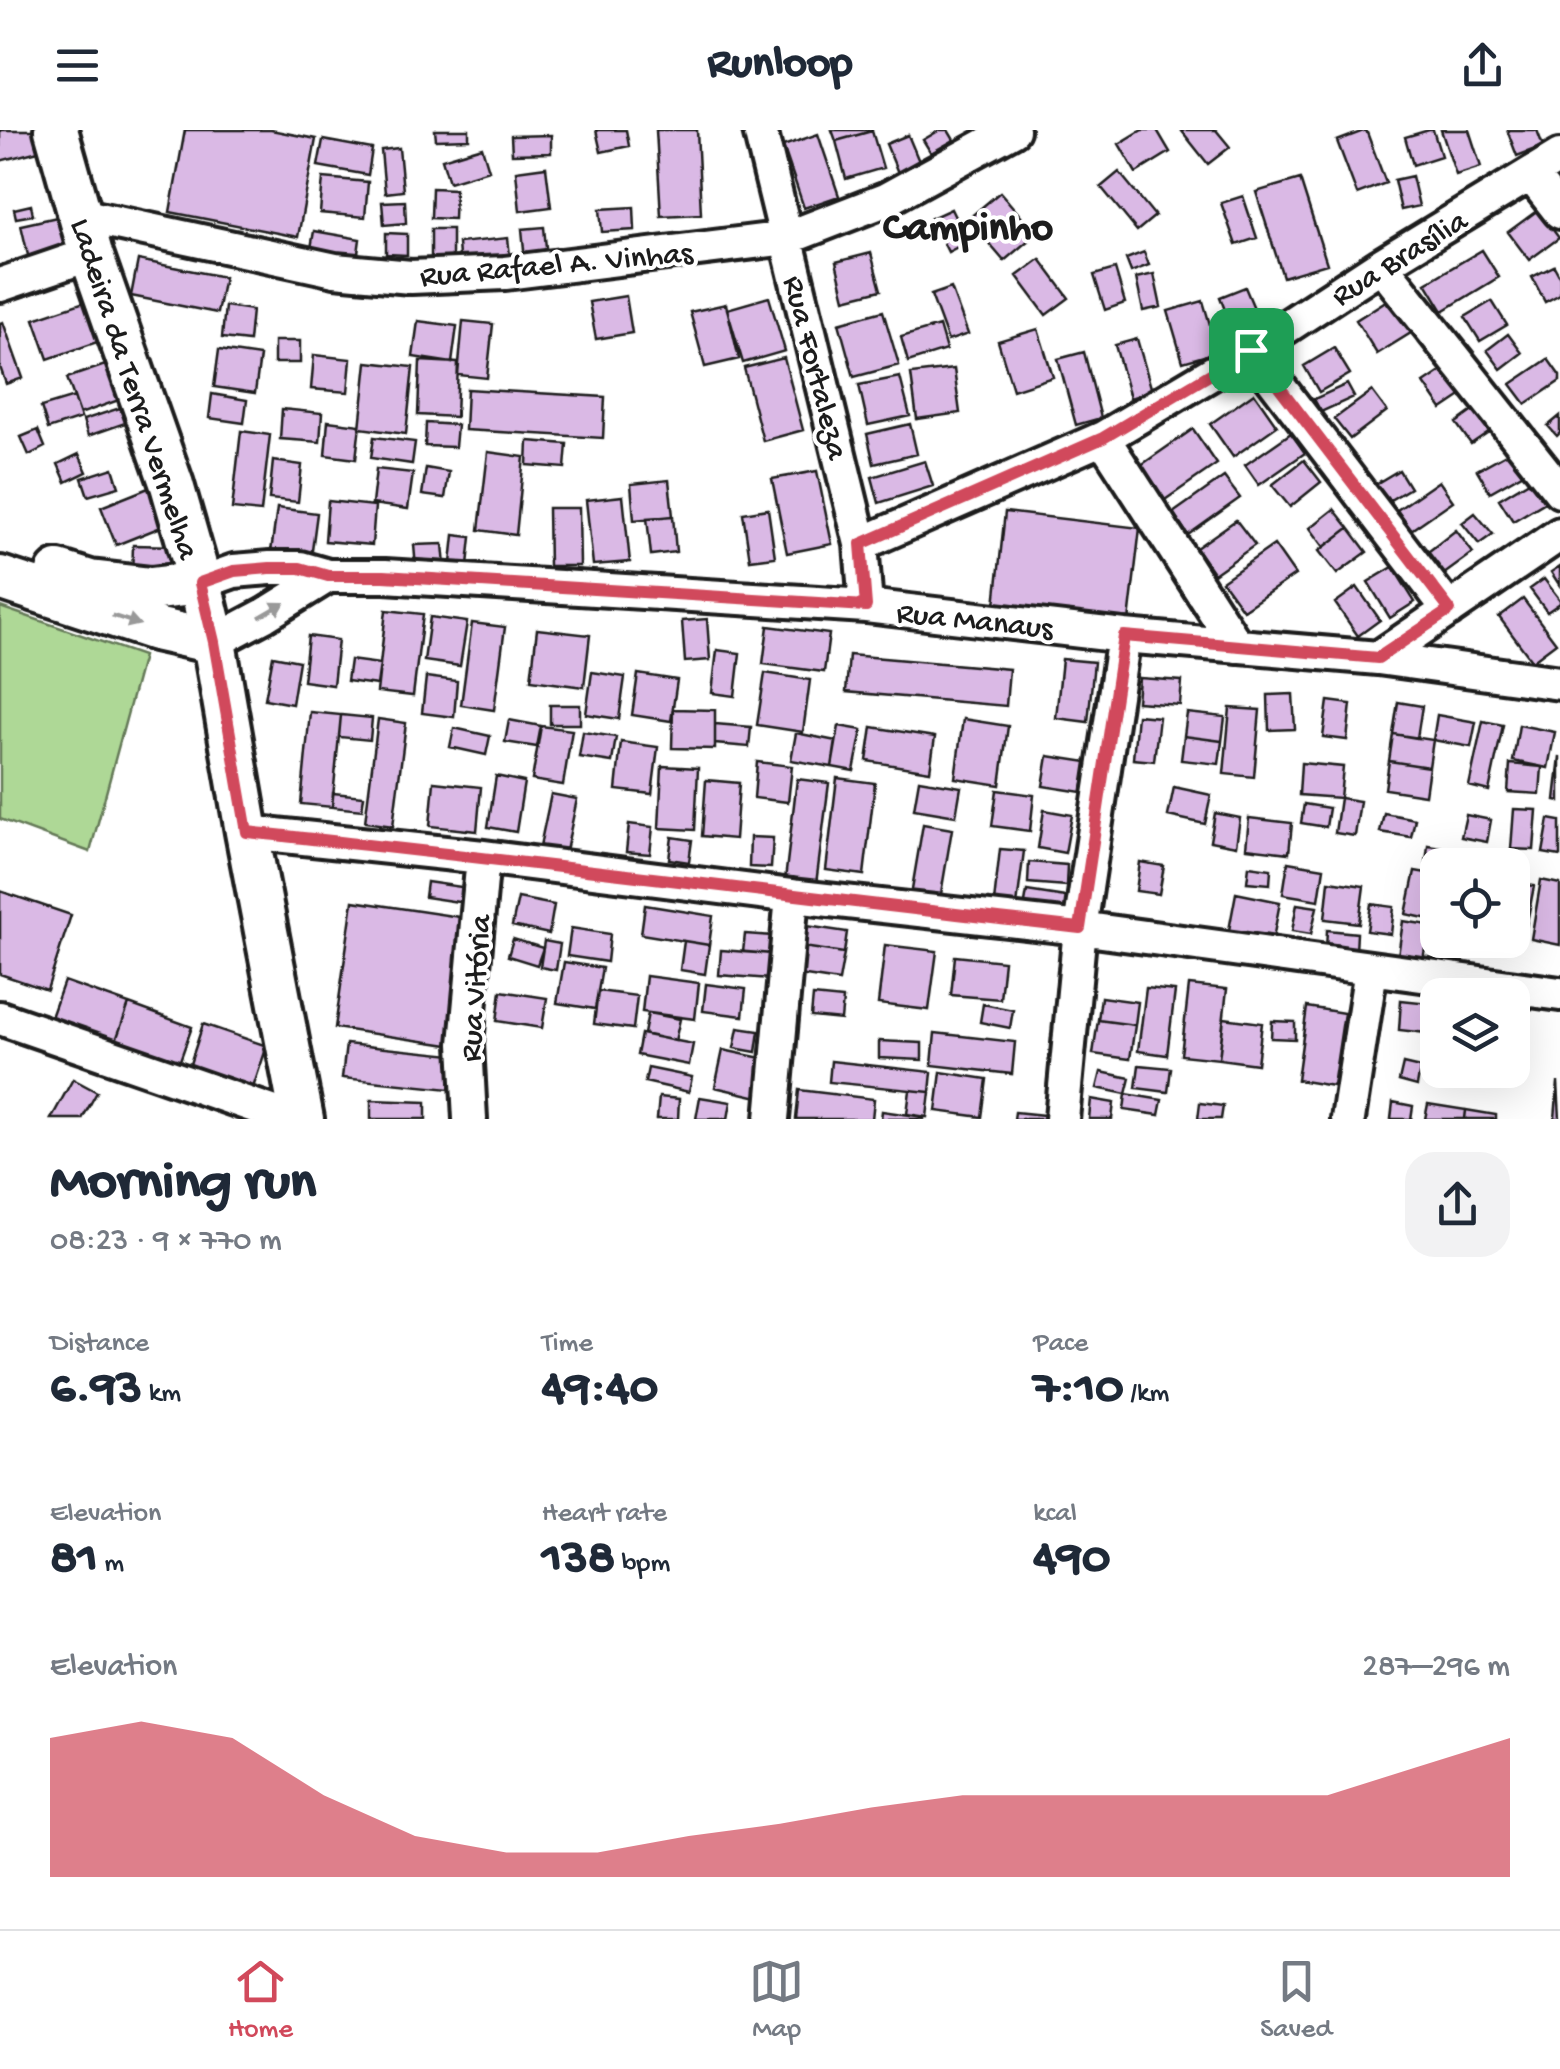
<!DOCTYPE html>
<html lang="en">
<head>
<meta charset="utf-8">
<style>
	body { margin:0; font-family:"Gochi Hand",sans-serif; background:#f2f2f3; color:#1f2937; height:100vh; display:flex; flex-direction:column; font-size:38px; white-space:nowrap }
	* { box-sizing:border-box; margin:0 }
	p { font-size:32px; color:#747a83 }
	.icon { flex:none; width:55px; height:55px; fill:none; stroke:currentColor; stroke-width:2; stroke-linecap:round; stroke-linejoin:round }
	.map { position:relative; height:989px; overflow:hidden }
	.sheet { display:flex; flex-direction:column; background:#fff; flex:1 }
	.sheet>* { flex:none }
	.buttons { position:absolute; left:1420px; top:718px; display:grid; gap:20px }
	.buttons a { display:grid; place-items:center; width:110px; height:110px; border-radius:20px; background:#fff; box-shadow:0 10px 40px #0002; font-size:50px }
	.pin { position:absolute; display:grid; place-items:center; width:85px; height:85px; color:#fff; margin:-42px; border-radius:20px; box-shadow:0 5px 15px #0006 }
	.round { display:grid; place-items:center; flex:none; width:105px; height:105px; border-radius:30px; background:#f2f2f3 }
	.overview { display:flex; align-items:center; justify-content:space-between; height:170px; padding:0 50px }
	h1 { font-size:55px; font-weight:700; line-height:75px }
	.stats { display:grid; grid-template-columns:repeat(3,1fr); gap:15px; height:170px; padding:10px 50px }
	.stats div { display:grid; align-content:center }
	.stats b { font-size:50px; font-weight:700 }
	.stats small { font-size:28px; font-weight:400 }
	.stats p { font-size:28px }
	.chart { height:280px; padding:20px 50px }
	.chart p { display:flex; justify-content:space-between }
	.chart svg { width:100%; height:180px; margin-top:10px; fill:#d1495b; opacity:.7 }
	header { display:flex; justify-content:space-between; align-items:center; height:130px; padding:0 50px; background:#fff; font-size:45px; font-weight:700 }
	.menu { display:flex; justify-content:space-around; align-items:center; height:140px; border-top:2px solid #e0e1e3; background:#fff; font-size:28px; color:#747a83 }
	.menu a { display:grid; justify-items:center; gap:5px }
	.menu .current { color:#d1495b }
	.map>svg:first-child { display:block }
</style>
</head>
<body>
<header><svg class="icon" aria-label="menu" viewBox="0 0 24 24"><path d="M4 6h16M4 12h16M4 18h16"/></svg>Runloop<svg class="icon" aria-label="share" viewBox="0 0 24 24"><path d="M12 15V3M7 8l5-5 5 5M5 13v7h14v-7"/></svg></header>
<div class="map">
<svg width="1560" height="989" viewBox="0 0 1560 989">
	<rect width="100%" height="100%" fill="#fff"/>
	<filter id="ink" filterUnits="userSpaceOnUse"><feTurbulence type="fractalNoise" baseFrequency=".01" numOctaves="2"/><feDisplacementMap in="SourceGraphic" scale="20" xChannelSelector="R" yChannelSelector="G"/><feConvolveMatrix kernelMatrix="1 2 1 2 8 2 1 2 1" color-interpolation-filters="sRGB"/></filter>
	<g filter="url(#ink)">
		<!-- green -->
		<path fill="#aed896" stroke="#657a59" stroke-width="2.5" d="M0,477L143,526L90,722L0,689Z"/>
		<!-- building -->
		<path fill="#dab9e5" stroke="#1c1c1c" stroke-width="2.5" d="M0,0H41L46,19L0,31Z
			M185,0H271L316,9L298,107L170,82Z
			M435,0H469V9L436,10Z
			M596,0H626L629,16L601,22Z
			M656,0H697L701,84L661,86Z
			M832,0H872V1L836,11Z
			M940,0H948L954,10L931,23L923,10Z
			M1142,0H1157L1170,22L1136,43L1119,14Z
			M1181,0H1216L1230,17L1208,34Z
			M1366,0L1386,53L1357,64L1337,11Z
			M1429,0H1433L1441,26L1413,35L1405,7Z
			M1441,0H1469L1481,37L1456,45Z
			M1507,0H1537L1543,16L1517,26Z
			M872,1L883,38L846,49L836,11Z
			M818,4L839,66L804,78L783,16Z
			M551,5V23L512,24L511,6Z
			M908,5L923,41L901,50L886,14Z
			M323,10L372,19L368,45L318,36Z
			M482,17L489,40L449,52L442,29Z
			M399,18L403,61L385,63L381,20Z
			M546,37L551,77L520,81L516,41Z
			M1119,42L1155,86L1137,101L1101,57Z
			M1412,46L1419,76L1401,80L1394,50Z
			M323,48L368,52L365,87L320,83Z
			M1300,49L1327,134L1283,147L1256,62Z
			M432,58L455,59L454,89L431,88Z
			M1000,62L1036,104L1004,131L968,89Z
			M1243,66L1257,108L1236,115L1221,73Z
			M405,71L406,93L384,95L382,72Z
			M31,75L33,85L16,88L14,79Z
			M634,77L635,100L602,102L600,79Z
			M951,79L967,112L948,122L931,88Z
			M1538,80L1559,108L1529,130L1508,102Z
			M66,85L75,123L30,134L21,95Z
			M544,97L547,128L525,130L522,99Z
			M431,99H452V129H431Z
			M314,101L360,109L356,138L309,130Z
			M386,103L407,104V125L386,124Z
			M508,108L511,135L460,140L458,113Z
			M1482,120L1499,147L1443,181L1426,153Z
			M1144,122L1149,135L1131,142L1126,129Z
			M871,123L881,160L845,169L836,132Z
			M1040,129L1069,168L1046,185L1017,146Z
			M138,130L224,147L217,183L131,166Z
			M1554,136L1560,147V164L1545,172L1532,147Z
			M1115,139L1125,173L1105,180L1094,145Z
			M1154,144L1161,177L1143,181L1136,148Z
			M1245,157L1259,190L1233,201L1220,167Z
			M951,158L968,204L948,211L931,165Z
			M626,166L632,203L596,209L589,172Z
			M769,167L785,221L743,233L727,179Z
			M1392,167L1414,201L1377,224L1356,190Z
			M93,169L106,209L48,229L34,189Z
			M1203,171L1218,222L1183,232L1168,181Z
			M1492,171L1507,195L1480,211L1465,187Z
			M726,174L739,229L705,237L690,182Z
			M225,176L252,180L249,211L222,208Z
			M883,181L899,235L854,247L839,193Z
			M418,191L457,196L452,233L413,227Z
			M463,191L493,194L487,248L458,245Z
			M3,192L23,248L6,254L0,237V193Z
			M939,196L946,220L908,232L901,207Z
			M1038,199L1053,247L1013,260L998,211Z
			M1508,204L1522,223L1501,239L1487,220Z
			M1137,209L1152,261L1130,268L1115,215Z
			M274,211H300V233H274Z
			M1334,218L1350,244L1319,262L1304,236Z
			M219,220L260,226L255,263L214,257Z
			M1084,222L1101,288L1076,295L1058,229Z
			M314,225L351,229L348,262L311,259Z
			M784,228L803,300L763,311L744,238Z
			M1548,229L1560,246V251L1526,274L1511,254Z
			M117,231L130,266L80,284L67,248Z
			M420,231L458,233L456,287L418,285Z
			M367,232L413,237L406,304L360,298Z
			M954,239L960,283L917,289L911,244Z
			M1445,239L1463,265L1442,279L1424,253Z
			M900,247L910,286L868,295L859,255Z
			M1347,254L1354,267L1321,282L1314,269Z
			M467,259L605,267L603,308L465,300Z
			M1372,261L1387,281L1350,309L1334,289Z
			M1254,263L1277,296L1233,327L1210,294Z
			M212,264L247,270L244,293L209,288Z
			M74,267L81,288L48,299L41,277Z
			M126,276L131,291L88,306L83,290Z
			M282,279L322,283L320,312L280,309Z
			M1474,280L1490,301L1471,314L1456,293Z
			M1560,286V303L1557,306L1548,296Z
			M328,291L360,295L356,329L325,325Z
			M426,293L457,295L455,317L425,316Z
			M910,294L917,324L874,334L867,304Z
			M1193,299L1217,334L1159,374L1134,340Z
			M38,300L45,317L29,325L21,307Z
			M241,301L270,305L261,382L232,379Z
			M1291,303L1305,323L1259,355L1245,335Z
			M374,307L415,312L412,334L371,328Z
			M528,311L567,314L565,338L527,335Z
			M1515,319L1527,341L1490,362L1477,340Z
			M488,322L524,327L516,405L479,400Z
			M79,324L87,342L66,352L58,334Z
			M1304,330L1321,352L1290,377L1272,355Z
			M273,331L302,335L298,372L269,369Z
			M925,331L933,356L879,373L872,347Z
			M113,338L119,357L88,366L82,348Z
			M426,338L449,342L445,368L422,365Z
			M376,339L413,343L408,379L372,374Z
			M1399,340L1410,358L1385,373L1374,355Z
			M817,341L832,414L787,423L772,349Z
			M1224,347L1240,368L1188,405L1173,383Z
			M1534,348L1547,371L1513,391L1499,369Z
			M669,350L673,386L634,390L631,354Z
			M1439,351L1453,371L1411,400L1397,380Z
			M156,355L171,393L116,415L101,377Z
			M623,366L630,432L593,435L586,370Z
			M328,371L375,376L372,415L325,411Z
			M277,378L317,383L311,428L271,422Z
			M548,378H579L580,436H549Z
			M768,379L775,427L750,430L743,383Z
			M1334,379L1349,398L1324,417L1310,398Z
			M1005,382L1140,398L1129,491L995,475Z
			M1475,383L1493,404L1479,414L1462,393Z
			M673,386L676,422L651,425L647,388Z
			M1236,390L1255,415L1214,444L1196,418Z
			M1349,398L1367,422L1337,444L1319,421Z
			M1456,400L1473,423L1440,447L1424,425Z
			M454,405L471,407L468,435L451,433Z
			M443,414L445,436L416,438L414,415Z
			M133,415L177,416L176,450L132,448Z
			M1274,415L1295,445L1243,480L1222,451Z
			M1560,436V456L1551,442Z
			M1393,437L1415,472L1390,488L1368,452Z
			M1544,449L1560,470V473L1547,482L1530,459Z
			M1357,457L1380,490L1358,506L1335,473Z
			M1523,469L1556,513L1532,531L1499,487Z
			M386,480L423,484L413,566L377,562Z
			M430,487L467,492L460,536L424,531Z
			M707,489L710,530L685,532L682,491Z
			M472,493L505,497L494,580L461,575Z
			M768,496L829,504L824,542L763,534Z
			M537,499L590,505L584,557L531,550Z
			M308,506L338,510L333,555L303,551Z
			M717,520L740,523L735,566L712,563Z
			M849,525L1009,539L1006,576L846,562Z
			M273,526L299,531L292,574L265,569Z
			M1062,529L1094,532L1088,592L1056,588Z
			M350,530L380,534L377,555L347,551Z
			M592,542L625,547L619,589L586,584Z
			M765,543L810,550L803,602L757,595Z
			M638,544L677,550L671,591L632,585Z
			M426,547L457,551L454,587L422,583Z
			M1139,548L1182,551L1180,575L1137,572Z
			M1293,564L1295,599L1269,600L1268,565Z
			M1328,571L1351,574L1347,610L1323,607Z
			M1398,572L1422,576L1417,608L1393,604Z
			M550,575H580V594H550Z
			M1230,578L1260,580L1254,647L1224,644Z
			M673,579L715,580V619L672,618Z
			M310,582L341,585L332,677L301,674Z
			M1187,583L1225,587L1222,611L1184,606Z
			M341,585L372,588L370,610L339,607Z
			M1137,585L1159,587L1154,631L1133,629Z
			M1437,585L1476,592L1471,617L1433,610Z
			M378,589L406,593L393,696L365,692Z
			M963,589L1008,596L1000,655L955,648Z
			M509,590L541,596L537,617L505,612Z
			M1483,591L1503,595L1489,661L1469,656Z
			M715,594L751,597L749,617L715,614Z
			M1519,595L1555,602L1548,638L1513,631Z
			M541,596L572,600L563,655L532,650Z
			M839,596L862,600L854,641L832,637Z
			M872,597L935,607L930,641L867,631Z
			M454,598L490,606L486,625L450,617Z
			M583,602L616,607L612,632L579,627Z
			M796,603L836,611L832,637L791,630Z
			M1393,604L1433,610L1429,637L1389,631Z
			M1184,606L1222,611L1219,634L1181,630Z
			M621,612L658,617L652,664L616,660Z
			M1048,626L1087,632L1082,662L1043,656Z
			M1560,626V671L1555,670Z
			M1389,631L1429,637L1425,665L1385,659Z
			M757,632L792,636L788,672L754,668Z
			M1301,633L1343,637L1340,668L1299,665Z
			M1510,634L1542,637L1540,664L1508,662Z
			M662,636L698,638L695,700L659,698Z
			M496,646L524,652L516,702L488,697Z
			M837,648L875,653L864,745L826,740Z
			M797,649L829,653L816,754L785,750Z
			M706,650L739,653L735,709L702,706Z
			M919,650L961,657L956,686L914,679Z
			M434,652L481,657L477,701L430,696Z
			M1174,657L1211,665L1205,694L1168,686Z
			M997,660L1034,665L1030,701L992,696Z
			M333,663L364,666L362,680L332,677Z
			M551,664L577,669L566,721L540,716Z
			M1340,668L1360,671L1355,706L1335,703Z
			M1304,674L1329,678L1326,697L1301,693Z
			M1514,679L1537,680L1534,720L1511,719Z
			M1044,680L1072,685L1065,723L1038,718Z
			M1215,683L1240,688L1236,716L1210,711Z
			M1384,683L1415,689L1411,707L1380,702Z
			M1466,685L1491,690L1487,712L1461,707Z
			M1249,688L1292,693L1289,723L1246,718Z
			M1549,689L1560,691V726L1543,723Z
			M629,694L653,697L650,724L626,722Z
			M923,694L952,699L940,770L911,765Z
			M672,707L692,710L689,732L669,729Z
			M750,707L773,708L771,738L749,737Z
			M1428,715L1461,720L1459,735L1426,733Z
			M1000,719L1024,721L1017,775L994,772Z
			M1029,732L1067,735L1066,756L1028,753Z
			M1140,732L1164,736L1159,764L1136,761Z
			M1288,732L1324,738L1319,770L1283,764Z
			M1249,736L1271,739L1270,754L1247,752Z
			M1415,741L1438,745V791L1406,784Z
			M1541,750L1560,754V815L1531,809Z
			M1329,751L1364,756L1359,793L1325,789Z
			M427,752L475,759L472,774L425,767Z
			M1512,752L1534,756L1529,782L1512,779Z
			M0,761L71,785L47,860L0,844Z
			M1027,761L1072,768L1069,786L1024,779Z
			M1236,763L1280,772L1273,809L1229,800Z
			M518,768L554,775L549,804L512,796Z
			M353,771L473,789L455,916L335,898Z
			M1297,774L1317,777L1311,804L1292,801Z
			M1371,774L1394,777L1391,804L1367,801Z
			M645,775L713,786L709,815L641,804Z
			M1512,779L1529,782L1523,810L1512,808Z
			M1403,791L1429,795L1423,830L1398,826Z
			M807,796L847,802L844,823L803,817Z
			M571,798L610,804L607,832L567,826Z
			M1327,800L1357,803L1356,822L1326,819Z
			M745,804L773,806L772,824L743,822Z
			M513,809L543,818L537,835L508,826Z
			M544,811L560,814L556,840L540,837Z
			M684,811L709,815L705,844L680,840Z
			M885,815L937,821L929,880L878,874Z
			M803,817L844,823L839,851L799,845Z
			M721,820L772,824L770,849L719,845Z
			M955,826L1004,831L1000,869L951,865Z
			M564,832L602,838L595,879L557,873Z
			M646,846L699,853L695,889L642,882Z
			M64,851L129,874L115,913L50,890Z
			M706,854L746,859L743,886L703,881Z
			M1189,855L1227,859L1219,929L1181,925Z
			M1146,858L1175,861L1167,925L1138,921Z
			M501,861L547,868L542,898L497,891Z
			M598,861L637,866L633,899L594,894Z
			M813,866L843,869L841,890L811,887Z
			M1101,867L1138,872L1135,895L1098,890Z
			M1401,870L1430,873L1427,903L1399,900Z
			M129,874L192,897L178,936L115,913Z
			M983,874L1013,880L1010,898L980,892Z
			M1307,877L1344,883L1333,956L1297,950Z
			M648,883L680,889L675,911L644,904Z
			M1224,888L1262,893L1257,934L1219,929Z
			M1098,890L1135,895L1130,929L1093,924Z
			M1272,891L1295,892V909L1271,908Z
			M203,894L267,916L252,961L188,940Z
			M738,898L759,901L756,922L734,918Z
			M935,903L1015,912L1012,944L932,935Z
			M641,904L693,914L689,935L637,925Z
			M879,911L922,913V930L879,928Z
			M1434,912L1438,913V939L1428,937Z
			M346,914L453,925L449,959L342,948Z
			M723,920L766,929L758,967L715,957Z
			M831,931L932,942L930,962L829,952Z
			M1403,934L1420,938L1417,956L1399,951Z
			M1139,935L1171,938L1168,962L1136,958Z
			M648,938L692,947L689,962L645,952Z
			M1475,940H1508L1506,955L1474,951Z
			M941,942L987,949L982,987L936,981Z
			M1101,942L1130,948L1126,964L1097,958Z
			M73,949L97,962L82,989H51Z
			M1558,952L1560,989H1555Z
			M799,960L874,969L872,989H796Z
			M910,960L930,962L927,987L907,984Z
			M1126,964L1162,970L1159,985L1124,980Z
			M659,967L679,969L678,989H657Z
			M700,967L731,972L728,989H696Z
			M1091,969L1114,973L1112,989H1089Z
			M371,970L426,972V989H371Z
			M1393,972L1413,976L1411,989H1391Z
			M1200,973L1223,976L1221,989H1198Z
			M1428,974L1466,980L1465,989H1425Z
			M1466,980L1496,985V989H1465Z
			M882,981L924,987V989H881Z
			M1015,982L1053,986V989H1014Z"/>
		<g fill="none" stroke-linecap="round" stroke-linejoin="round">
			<defs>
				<path id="minor" d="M760,0L861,414L866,476
					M1531,45L1560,82
					M80,85L335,140L411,147L505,143L787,108L885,70L1013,0
					M1381,135L1560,361
					M0,155L91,124
					M1251,220L1449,480
					M1103,308L1237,516
					M861,414L1103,308L1251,220L1381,135L1560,26
					M200,453L234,441L270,438H300L328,446H385L866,476L1124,506L1378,528L1560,553
					M214,512L265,485L328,446
					M1378,528L1560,404
					M247,702L483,727L792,766L1080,798L1560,864
					M0,888L292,989
					M470,989L466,914L483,727
					M772,989L792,766
					M1062,989L1080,798L1124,506
					M1348,989L1371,839"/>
				<path id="major" d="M56,0L91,124L172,355L200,453L214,512L247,702L302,989
					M58,442L90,452L151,459L200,453
					M0,448L155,499L214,512"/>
			</defs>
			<!-- minor casing -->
			<use href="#minor" stroke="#1c1c1c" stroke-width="40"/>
			<!-- major casing -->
			<use href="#major" stroke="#1c1c1c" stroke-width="50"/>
			<!-- minor -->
			<use href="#minor" stroke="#fff" stroke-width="32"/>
			<!-- major -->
			<use href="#major" stroke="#fff" stroke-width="42"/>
		</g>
		<!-- one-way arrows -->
		<defs><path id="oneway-solid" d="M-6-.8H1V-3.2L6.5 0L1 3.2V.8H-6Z" transform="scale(2.5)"/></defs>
		<g fill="#999">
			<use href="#oneway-solid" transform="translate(272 480) rotate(-30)"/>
			<use href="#oneway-solid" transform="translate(126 490) rotate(18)"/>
		</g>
	</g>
	<g fill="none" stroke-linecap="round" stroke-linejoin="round" filter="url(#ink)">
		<defs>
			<path id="route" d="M1251,220L1450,480L1378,528L1124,506L1080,798C802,767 525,731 247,702L214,512L200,453L234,441L270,438H300L328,446H384L866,476L861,414L1103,308Z"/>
		</defs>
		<!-- route casing -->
		<use href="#route" stroke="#fff" stroke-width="20"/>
		<!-- route -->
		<use href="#route" stroke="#d1495b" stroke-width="12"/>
	</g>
	<g text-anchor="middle" stroke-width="8" stroke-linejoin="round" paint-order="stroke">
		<!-- street labels -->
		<g font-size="32" fill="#1c1c1c" stroke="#fff">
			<text transform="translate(1398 126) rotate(-32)" y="11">Rua Brasília</text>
			<text transform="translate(556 132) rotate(-5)" y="11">Rua Rafael A. Vinhas</text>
			<text transform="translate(818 237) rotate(76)" y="11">Rua Fortaleza</text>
			<text transform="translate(137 258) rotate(72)" y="11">Ladeira da Terra Vermelha</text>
			<text transform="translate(975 488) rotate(6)" y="11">Rua Manaus</text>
			<text transform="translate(473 858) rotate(-86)" y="11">Rua Vitória</text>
		</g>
		<!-- district labels -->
		<g font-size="42" font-weight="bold" fill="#1c1c1c" stroke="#fff">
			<text x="968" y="108">Campinho</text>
		</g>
	</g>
</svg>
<div class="buttons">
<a><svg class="icon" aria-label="locate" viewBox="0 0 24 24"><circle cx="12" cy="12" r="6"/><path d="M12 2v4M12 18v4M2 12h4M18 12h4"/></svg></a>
<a><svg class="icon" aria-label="layers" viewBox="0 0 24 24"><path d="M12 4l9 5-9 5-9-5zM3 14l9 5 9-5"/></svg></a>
</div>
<div class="pin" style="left:1251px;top:220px;background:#1e9e55"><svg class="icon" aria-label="arrive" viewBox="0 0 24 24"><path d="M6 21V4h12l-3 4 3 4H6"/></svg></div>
</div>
<section class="sheet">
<div class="overview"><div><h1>Morning run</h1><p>08:23 · 9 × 770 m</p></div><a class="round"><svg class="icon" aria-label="share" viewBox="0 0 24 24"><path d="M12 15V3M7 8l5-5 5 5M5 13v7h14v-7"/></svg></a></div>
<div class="stats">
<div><p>Distance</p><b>6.93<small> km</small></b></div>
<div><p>Time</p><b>49:40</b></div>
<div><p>Pace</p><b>7:10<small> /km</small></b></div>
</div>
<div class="stats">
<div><p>Elevation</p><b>81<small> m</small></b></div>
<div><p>Heart rate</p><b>138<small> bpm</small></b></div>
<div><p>kcal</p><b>490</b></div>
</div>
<div class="chart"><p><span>Elevation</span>287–296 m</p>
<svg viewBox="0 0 160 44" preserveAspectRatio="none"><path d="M0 44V10L10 6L20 10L30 24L40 34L50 38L60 38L70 34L80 31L90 27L100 24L110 24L120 24L130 24L140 24L150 17L160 10V44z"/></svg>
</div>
</section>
<nav class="menu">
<a class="current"><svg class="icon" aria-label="home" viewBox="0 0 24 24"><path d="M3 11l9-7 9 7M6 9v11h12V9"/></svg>Home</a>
<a><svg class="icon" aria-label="map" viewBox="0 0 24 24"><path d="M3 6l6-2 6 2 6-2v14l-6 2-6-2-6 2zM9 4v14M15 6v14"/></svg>Map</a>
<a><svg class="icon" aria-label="saved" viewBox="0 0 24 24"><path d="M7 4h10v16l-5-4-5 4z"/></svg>Saved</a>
</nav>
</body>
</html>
